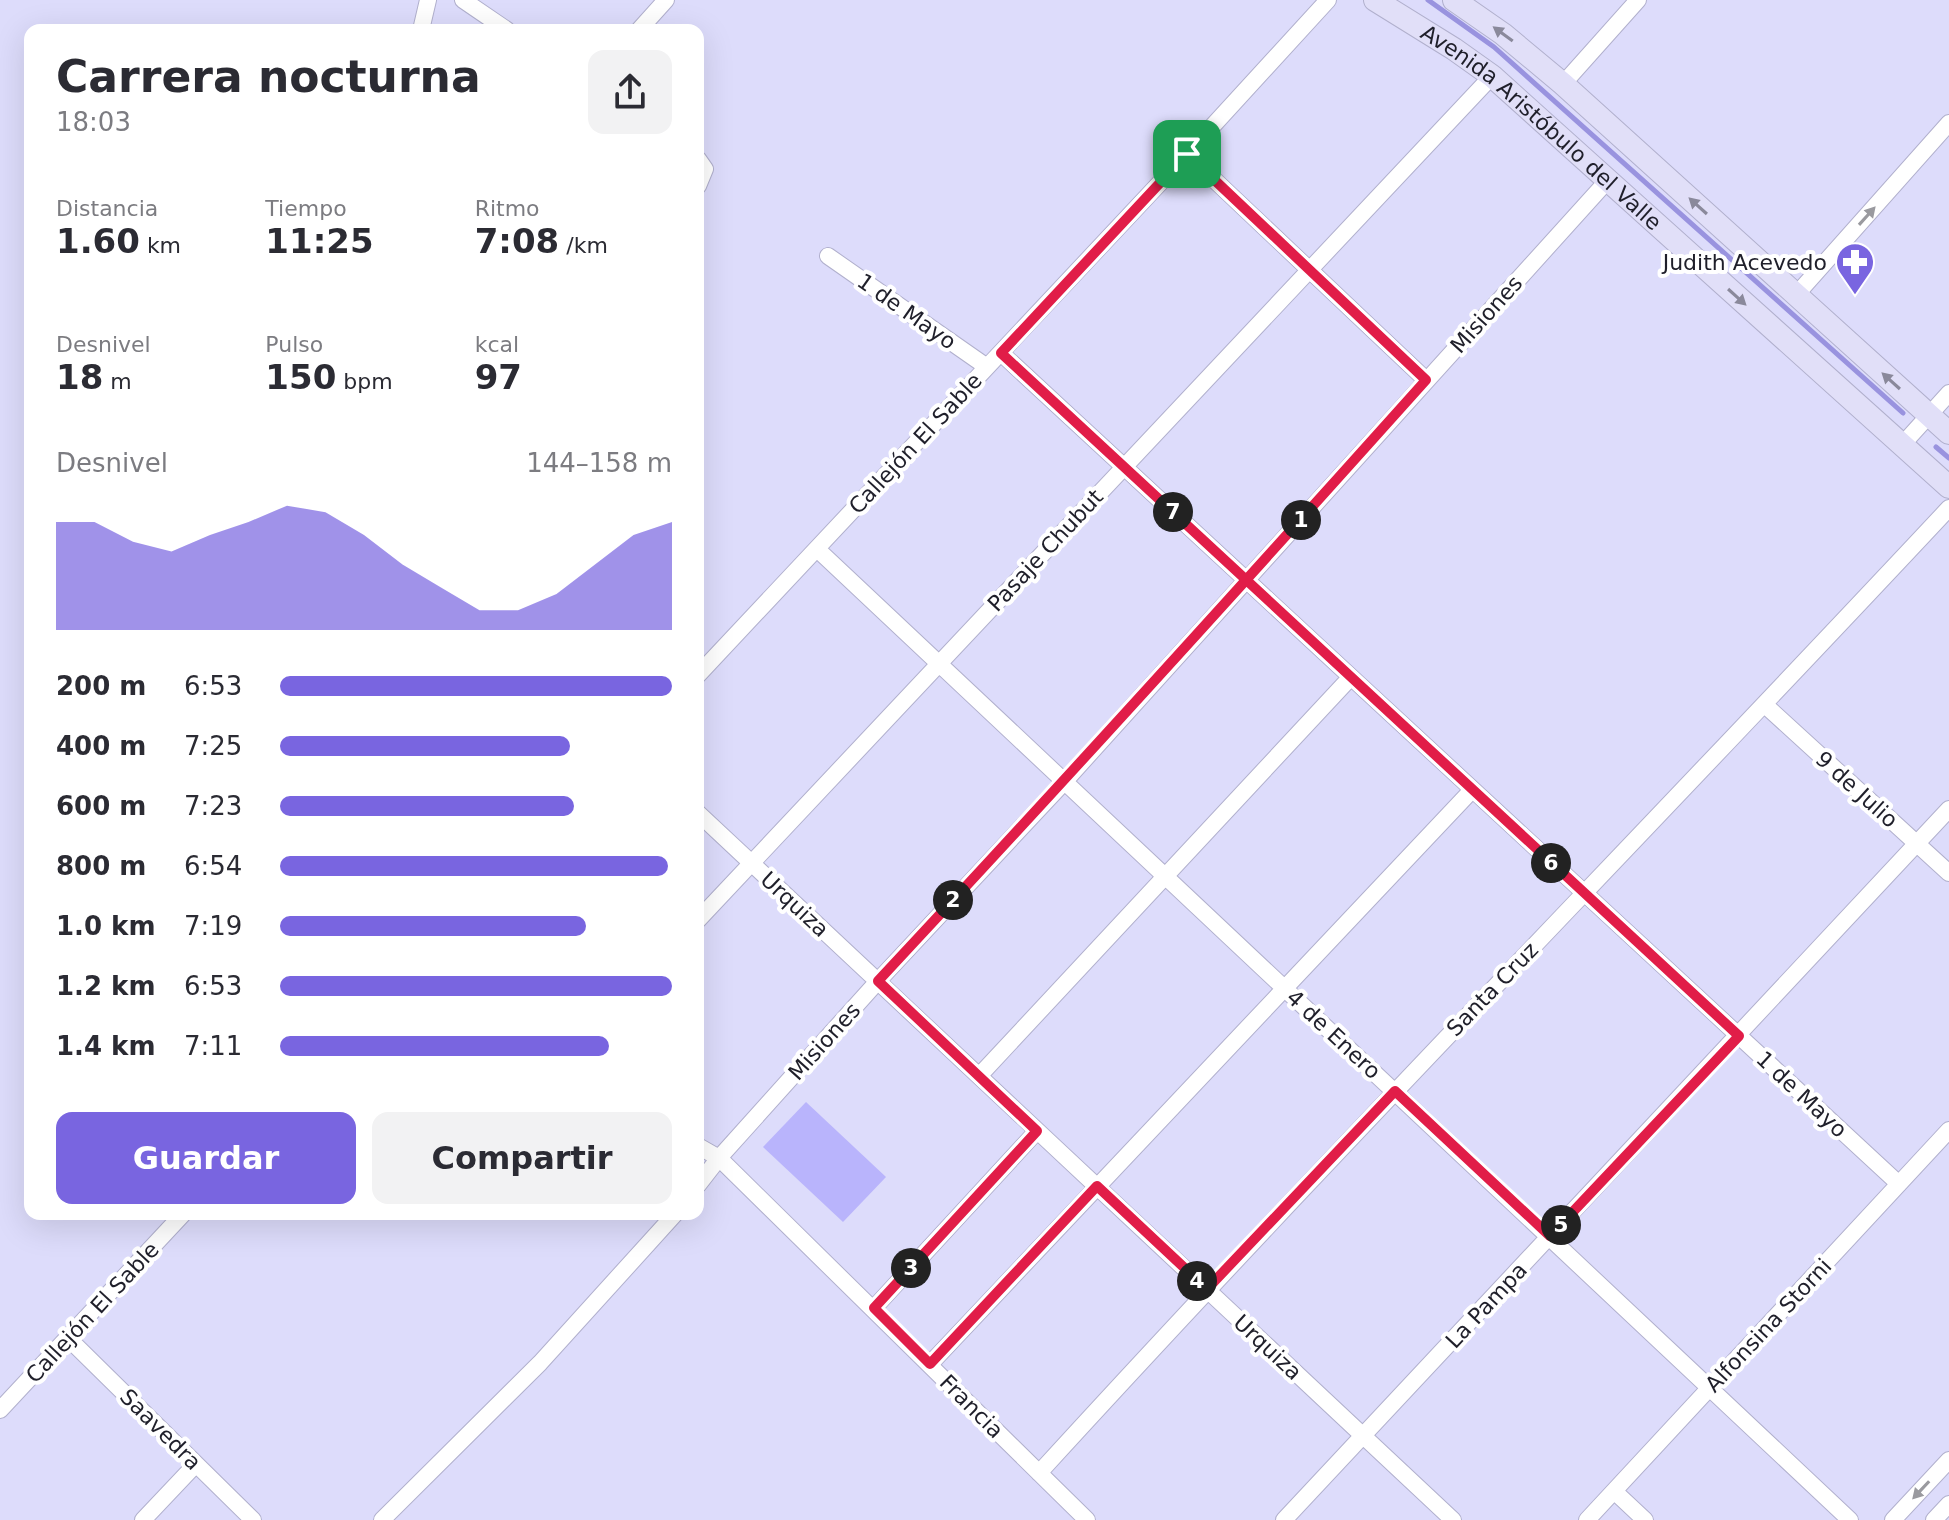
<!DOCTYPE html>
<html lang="es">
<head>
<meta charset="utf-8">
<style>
	body { margin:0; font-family:"DejaVu Sans",sans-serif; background:#f2f2f3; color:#2b2b33; height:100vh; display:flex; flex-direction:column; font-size:30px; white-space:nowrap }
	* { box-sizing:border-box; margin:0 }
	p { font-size:26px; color:#7c7c81 }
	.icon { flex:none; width:44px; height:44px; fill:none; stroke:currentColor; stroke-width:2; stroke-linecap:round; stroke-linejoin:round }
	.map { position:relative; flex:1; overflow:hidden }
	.drawer { position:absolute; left:24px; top:24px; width:680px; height:1196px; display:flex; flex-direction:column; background:#fff; border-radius:16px; box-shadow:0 8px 32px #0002 }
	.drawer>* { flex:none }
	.pin { position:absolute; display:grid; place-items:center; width:68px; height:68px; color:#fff; margin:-34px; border-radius:16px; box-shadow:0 4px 12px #0006 }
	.km { position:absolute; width:40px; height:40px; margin:-20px; border-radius:50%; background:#222; color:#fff; font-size:22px; line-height:40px; text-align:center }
	.round { display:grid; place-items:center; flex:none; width:84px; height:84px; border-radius:16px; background:#f2f2f3 }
	.head { display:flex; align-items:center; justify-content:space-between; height:136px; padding:0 32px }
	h1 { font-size:44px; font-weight:600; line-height:60px }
	.metrics { display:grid; grid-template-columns:repeat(3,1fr); gap:12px; height:136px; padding:8px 32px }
	.metrics div { display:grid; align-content:center }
	.metrics b { font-size:34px; font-weight:600 }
	.metrics small { font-size:22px; font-weight:400 }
	.metrics p { font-size:22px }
	.chart { height:224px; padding:16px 32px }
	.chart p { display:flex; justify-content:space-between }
	.chart svg { width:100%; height:144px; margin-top:8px; fill:#7965e0; opacity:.7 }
	.action { display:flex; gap:16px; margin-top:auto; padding:16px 32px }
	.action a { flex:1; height:92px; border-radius:16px; background:#7965e0; color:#fff; font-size:32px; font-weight:600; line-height:92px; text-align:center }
	.action a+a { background:#f2f2f3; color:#2b2b33 }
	ul { padding:0 32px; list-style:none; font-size:26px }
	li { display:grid; grid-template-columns:128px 96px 1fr; align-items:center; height:60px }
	li i { height:20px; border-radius:10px; background:#7965e0 }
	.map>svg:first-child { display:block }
</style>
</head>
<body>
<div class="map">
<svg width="1949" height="1520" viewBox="0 0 1949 1520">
	<rect width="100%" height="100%" fill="#dddcfb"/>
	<!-- green -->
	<path fill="#b9b4fc" d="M806,1102L886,1177L843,1222L763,1147Z"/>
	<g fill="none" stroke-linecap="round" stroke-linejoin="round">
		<!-- stream -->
		<path stroke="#9993df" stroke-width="5" d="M1428,0L1494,47L1903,413
			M1936,447L1949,458"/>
		<defs>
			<path id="minor" d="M463,0L507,30
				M421,30L428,0
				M639,30L666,0
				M1563,84L1638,0
				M1187,154L1426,380
				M698,159L705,169L698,186
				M828,256L987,367
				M1796,295L1949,123
				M1001,353L1899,1184
				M1902,445L1949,393
				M817,549L1850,1520
				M698,675L1187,154L1328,0
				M1765,705L1949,873
				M698,813L1453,1520
				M698,920L1492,76
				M979,1076L1350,678
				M698,1146L719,1158L1087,1520
				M698,1185L719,1158L878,981L1065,781L1608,180
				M874,1308L1037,1131
				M68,1338L253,1520
				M930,1364L1472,790
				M0,1410L183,1214
				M1039,1473C1337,1147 1647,831 1949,508
				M1614,1491L1645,1520
				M143,1520L196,1464
				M382,1520L540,1363L675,1214
				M1284,1520L1949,809
				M1587,1520L1949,1130
				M1893,1520L1949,1460
				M1934,1520L1949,1504"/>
			<g id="secondary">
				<path id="s1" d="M1375,0L1454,49L1492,76L1949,487"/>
				<path d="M1454,0L1503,34L1563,84L1949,433"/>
			</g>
		</defs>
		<!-- minor casing -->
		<use href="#minor" stroke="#b1b0cd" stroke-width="18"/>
		<!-- secondary casing -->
		<use href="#secondary" stroke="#b1b0cd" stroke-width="24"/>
		<!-- minor -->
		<use href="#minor" stroke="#fff" stroke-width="16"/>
		<!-- secondary -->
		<use href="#secondary" stroke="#e1dff8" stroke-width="22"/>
	</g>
	<!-- one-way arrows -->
	<defs><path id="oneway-solid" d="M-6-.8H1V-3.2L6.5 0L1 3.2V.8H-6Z" transform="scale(2)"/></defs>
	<g fill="#8a899b">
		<use href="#oneway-solid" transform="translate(1503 34) rotate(-144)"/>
		<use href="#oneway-solid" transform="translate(1698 206) rotate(-138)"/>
		<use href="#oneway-solid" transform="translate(1737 297) rotate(42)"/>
		<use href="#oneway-solid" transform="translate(1891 381) rotate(-138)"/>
	</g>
	<g fill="#9a9a9f">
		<use href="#oneway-solid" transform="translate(1867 216) rotate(-48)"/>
		<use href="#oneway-solid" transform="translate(1921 1490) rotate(133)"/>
	</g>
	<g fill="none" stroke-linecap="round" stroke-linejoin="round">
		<defs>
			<path id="route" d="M1187,154L1426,380C1245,582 1063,783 878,981L1037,1131L874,1308L930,1364L1097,1186L1207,1289L1395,1091L1550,1236L1739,1036L1001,353L1187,154"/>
		</defs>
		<!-- route casing -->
		<use href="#route" stroke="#fff" stroke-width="16"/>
		<!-- route -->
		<use href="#route" stroke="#e11d48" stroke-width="10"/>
	</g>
	<!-- icons -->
	<defs>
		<symbol id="pharmacy-pin" viewBox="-11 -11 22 30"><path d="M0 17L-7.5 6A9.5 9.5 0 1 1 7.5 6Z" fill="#7965e0" stroke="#fff"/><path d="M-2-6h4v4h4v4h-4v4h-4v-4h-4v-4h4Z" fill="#fff"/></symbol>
	</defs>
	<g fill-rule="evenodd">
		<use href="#pharmacy-pin" x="1833" y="240" width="44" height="60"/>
	</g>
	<g text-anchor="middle" stroke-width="8" stroke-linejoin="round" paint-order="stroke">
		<!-- street labels -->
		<g font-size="22" fill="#1f1f2a" stroke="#fff">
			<text dy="8" stroke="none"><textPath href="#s1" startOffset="210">Avenida Aristóbulo del Valle</textPath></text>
			<text transform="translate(907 311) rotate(35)" y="8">1 de Mayo</text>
			<text transform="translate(1486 314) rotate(-48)" y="8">Misiones</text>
			<text transform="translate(915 443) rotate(-47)" y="8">Callejón El Sable</text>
			<text transform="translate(1045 550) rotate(-47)" y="8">Pasaje Chubut</text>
			<text transform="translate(1857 789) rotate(42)" y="8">9 de Julio</text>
			<text transform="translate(795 904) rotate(43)" y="8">Urquiza</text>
			<text transform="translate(1492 989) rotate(-46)" y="8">Santa Cruz</text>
			<text transform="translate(1334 1034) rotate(43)" y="8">4 de Enero</text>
			<text transform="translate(824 1041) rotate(-48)" y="8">Misiones</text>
			<text transform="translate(1802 1094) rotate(43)" y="8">1 de Mayo</text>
			<text transform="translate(1486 1305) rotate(-47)" y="8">La Pampa</text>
			<text transform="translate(92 1312) rotate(-47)" y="8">Callejón El Sable</text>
			<text transform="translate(1768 1325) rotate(-47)" y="8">Alfonsina Storni</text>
			<text transform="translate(1268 1347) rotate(43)" y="8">Urquiza</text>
			<text transform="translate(972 1406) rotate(45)" y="8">Francia</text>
			<text transform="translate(161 1429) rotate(45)" y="8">Saavedra</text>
		</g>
		<!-- poi labels -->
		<g font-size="22" fill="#1f1f2a" stroke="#fff" text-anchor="end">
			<text x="1827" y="270">Judith Acevedo</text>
		</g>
	</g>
</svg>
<div class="pin" style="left:1187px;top:154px;background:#1e9e55"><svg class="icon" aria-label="arrive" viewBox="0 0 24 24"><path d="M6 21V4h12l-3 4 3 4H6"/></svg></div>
<b class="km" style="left:1301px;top:520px">1</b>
<b class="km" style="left:953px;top:900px">2</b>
<b class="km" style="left:911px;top:1268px">3</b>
<b class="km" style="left:1197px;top:1281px">4</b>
<b class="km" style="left:1561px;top:1225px">5</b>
<b class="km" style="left:1551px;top:863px">6</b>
<b class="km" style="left:1173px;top:512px">7</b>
<section class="drawer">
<div class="head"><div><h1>Carrera nocturna</h1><p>18:03</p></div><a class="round"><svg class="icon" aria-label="share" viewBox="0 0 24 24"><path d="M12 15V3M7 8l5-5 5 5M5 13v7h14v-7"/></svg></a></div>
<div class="metrics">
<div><p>Distancia</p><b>1.60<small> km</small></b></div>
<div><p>Tiempo</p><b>11:25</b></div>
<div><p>Ritmo</p><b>7:08<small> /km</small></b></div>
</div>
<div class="metrics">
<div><p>Desnivel</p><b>18<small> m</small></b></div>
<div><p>Pulso</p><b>150<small> bpm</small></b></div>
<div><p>kcal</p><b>97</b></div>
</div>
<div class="chart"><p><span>Desnivel</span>144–158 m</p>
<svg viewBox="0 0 160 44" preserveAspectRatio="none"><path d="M0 44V11L10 11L20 17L30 20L40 15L50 11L60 6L70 8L80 15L90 24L100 31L110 38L120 38L130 33L140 24L150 15L160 11V44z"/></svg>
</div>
<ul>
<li><b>200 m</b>6:53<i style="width:100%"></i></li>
<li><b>400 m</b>7:25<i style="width:74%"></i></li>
<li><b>600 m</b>7:23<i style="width:75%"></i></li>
<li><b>800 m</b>6:54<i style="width:99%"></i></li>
<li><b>1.0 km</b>7:19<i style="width:78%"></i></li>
<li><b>1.2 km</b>6:53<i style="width:100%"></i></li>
<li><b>1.4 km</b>7:11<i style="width:84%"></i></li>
</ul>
<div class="action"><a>Guardar</a><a>Compartir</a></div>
</section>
</div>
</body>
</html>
